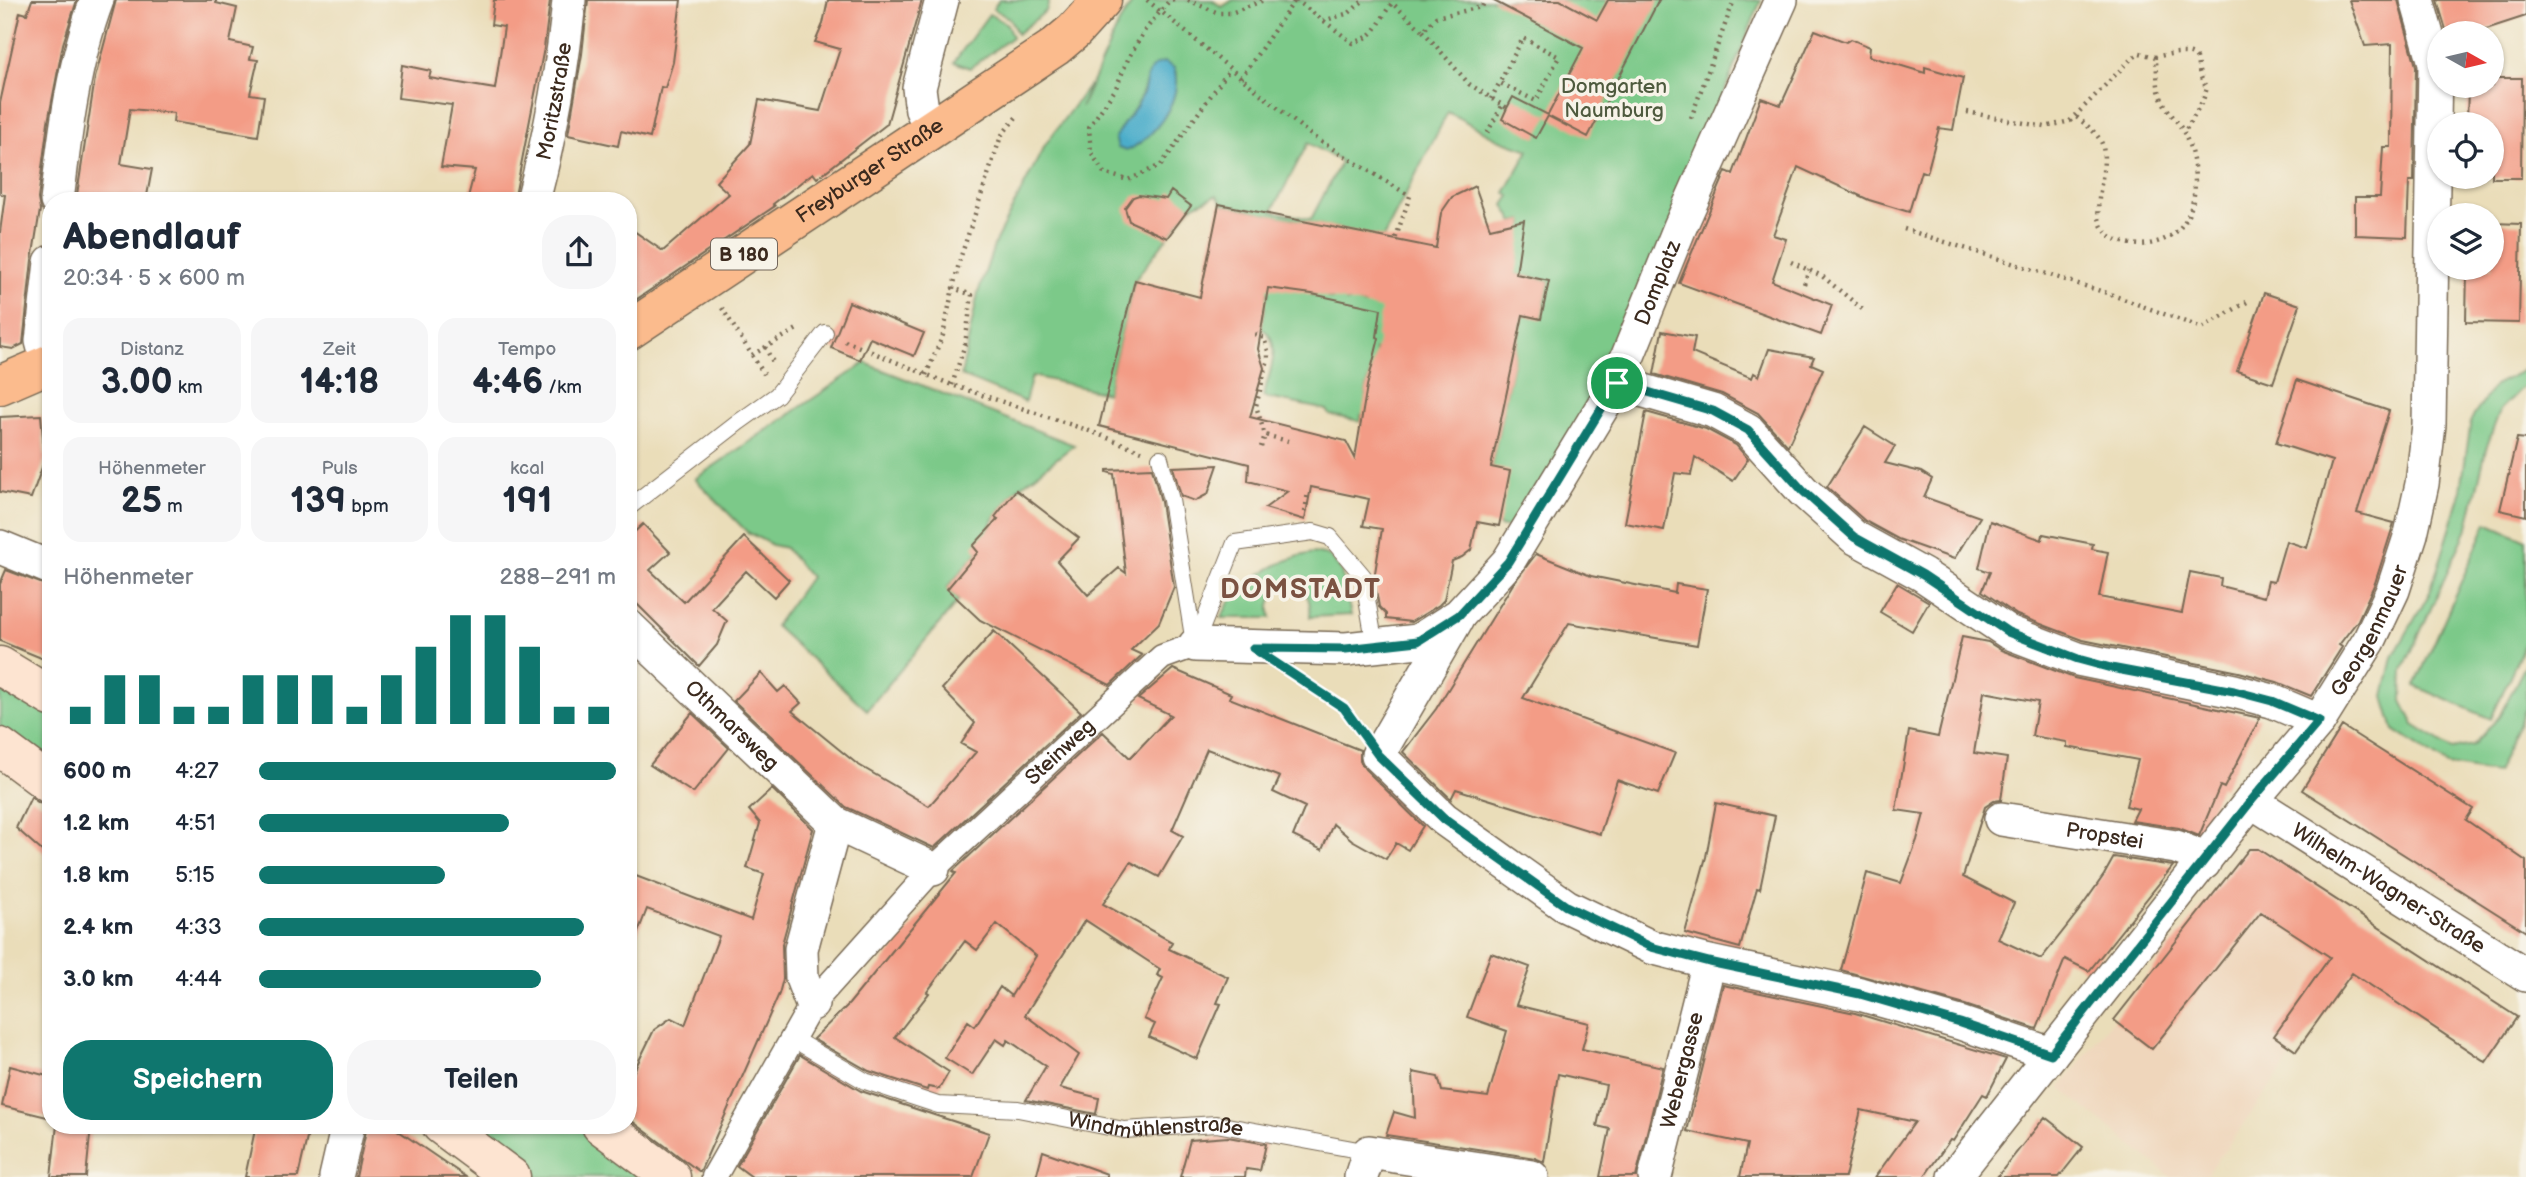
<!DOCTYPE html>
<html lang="de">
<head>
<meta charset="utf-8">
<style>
	body { margin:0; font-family:"Balsamiq Sans",sans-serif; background:#f6f6f7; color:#1f2937; height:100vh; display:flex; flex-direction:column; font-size:26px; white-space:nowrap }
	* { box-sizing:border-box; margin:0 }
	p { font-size:23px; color:#747a83 }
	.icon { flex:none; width:38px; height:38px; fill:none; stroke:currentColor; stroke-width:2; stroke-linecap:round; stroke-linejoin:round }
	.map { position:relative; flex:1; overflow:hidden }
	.details { position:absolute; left:42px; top:192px; width:595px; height:942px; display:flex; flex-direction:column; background:#fff; border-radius:28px; box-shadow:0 2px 5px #0004 }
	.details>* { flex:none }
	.needle { width:46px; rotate:98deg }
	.tools { position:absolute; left:2427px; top:21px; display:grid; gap:14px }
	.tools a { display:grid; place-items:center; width:77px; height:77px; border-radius:50%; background:#fff; box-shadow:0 2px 5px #0004; font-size:35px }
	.pin { position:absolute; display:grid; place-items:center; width:60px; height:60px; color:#fff; margin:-30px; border:4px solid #fff; border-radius:50%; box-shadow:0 2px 7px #0007 }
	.round { display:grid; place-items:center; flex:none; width:74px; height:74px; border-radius:28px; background:#f6f6f7 }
	.head { display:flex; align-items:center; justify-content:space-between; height:119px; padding:0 21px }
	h1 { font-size:38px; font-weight:700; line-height:52px }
	.metrics { display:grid; grid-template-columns:repeat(3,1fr); gap:10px; height:119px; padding:7px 21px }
	.metrics div { display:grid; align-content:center; border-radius:18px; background:#f6f6f7; text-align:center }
	.metrics b { font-size:35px; font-weight:700 }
	.metrics small { font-size:19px; font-weight:400 }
	.metrics p { font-size:19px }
	.chart { height:196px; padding:14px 21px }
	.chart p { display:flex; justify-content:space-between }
	.chart svg { width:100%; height:126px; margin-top:7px; stroke:#0f766e; stroke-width:6 }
	.cta { display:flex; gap:14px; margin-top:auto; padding:14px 21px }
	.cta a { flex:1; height:80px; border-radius:28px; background:#0f766e; color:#fff; font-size:28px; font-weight:700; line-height:80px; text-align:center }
	.cta a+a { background:#f6f6f7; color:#1f2937 }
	ul { padding:0 21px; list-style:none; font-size:23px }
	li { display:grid; grid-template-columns:112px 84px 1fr; align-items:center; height:52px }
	li i { height:18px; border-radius:9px; background:#0f766e }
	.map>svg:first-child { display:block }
</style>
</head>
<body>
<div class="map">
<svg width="2526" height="1177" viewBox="0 0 2526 1177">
	<rect width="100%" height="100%" fill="#f7f3e8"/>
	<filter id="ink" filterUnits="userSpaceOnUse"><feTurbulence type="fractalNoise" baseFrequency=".0143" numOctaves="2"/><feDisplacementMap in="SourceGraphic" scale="14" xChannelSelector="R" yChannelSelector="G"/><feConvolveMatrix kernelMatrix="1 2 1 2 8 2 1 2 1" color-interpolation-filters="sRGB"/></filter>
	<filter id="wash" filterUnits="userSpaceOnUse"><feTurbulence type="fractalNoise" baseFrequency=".00686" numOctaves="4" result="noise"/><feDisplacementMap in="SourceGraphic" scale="28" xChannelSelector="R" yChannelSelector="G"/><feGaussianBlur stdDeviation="1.57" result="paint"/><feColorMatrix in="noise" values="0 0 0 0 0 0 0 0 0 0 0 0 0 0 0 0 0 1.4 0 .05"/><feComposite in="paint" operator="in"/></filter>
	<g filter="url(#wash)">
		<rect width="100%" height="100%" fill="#eaddb9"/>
		<!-- built -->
		<path fill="#efd6bb" d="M2251,841L2386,927L2205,1177H2171L2060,1088Z"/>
		<!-- green -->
		<path fill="#7bc989" stroke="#5b7a54" stroke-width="2" fill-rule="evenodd" d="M999,0H1048L1049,2L1046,11L1017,34L1010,19L993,9Z
			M1134,0H1212L1222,7L1233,0H1761L1608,381L1513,529L1499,526L1491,467L1523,315L1541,318L1549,281L1504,272L1518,259L1513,227L1524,224L1523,220L1514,222L1504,205L1510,196L1505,193L1529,150L1498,139L1448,112L1383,238L1224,205L1217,195L1191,206L1135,280L1107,393L1032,376L1025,402L961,376L978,293L996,240L1045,145L1089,85L1081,107L1119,23ZM1174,68L1177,78L1172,99L1122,126C1136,110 1143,95 1148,74ZM1308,143L1341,162L1311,219L1272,211Z
			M989,14L1007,24L1012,37L970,68L954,62Z
			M1266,281L1312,291V295H1315L1316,291L1328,294V298L1332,299L1333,295L1346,298V302H1349V299L1365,306L1366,302L1389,307L1380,350H1375V353L1379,354C1369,372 1363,396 1366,416L1361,415V419L1365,422L1330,415L1327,410L1263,397C1268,377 1285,341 1261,328L1265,308L1261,307L1263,295L1268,296L1269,292L1264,291Z
			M865,363L1074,445L1016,490L995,517L978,552L947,588L959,600L867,710L775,626L810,577L785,548L772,545L747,532L695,479Z
			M2526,369V387L2522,388L2500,410L2486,449L2468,527L2403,670L2402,701L2414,725L2452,749L2473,745L2499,717L2526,664V708L2496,773L2447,765L2394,730L2384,697L2393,657L2429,594L2442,555L2460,497L2471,420L2494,385Z
			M2487,523L2526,540V640L2491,719L2415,686Z
			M1313,553L1329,556L1341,571L1351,615L1310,617C1312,593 1303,586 1280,588C1271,598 1268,605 1271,618H1222C1231,585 1282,558 1313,553Z
			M0,675L51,707V763L0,732Z
			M458,1125H585L654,1177H529Z"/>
		<!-- water -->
		<path fill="#4badca" stroke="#436c74" stroke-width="2" d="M1164,62L1174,68C1184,100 1154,138 1126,151L1118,148L1115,137C1124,121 1137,110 1143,93C1146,84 1146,73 1154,66C1156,64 1161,63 1164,62Z"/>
		<g id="blocks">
			<!-- building -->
			<path fill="#f39c86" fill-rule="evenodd" d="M32,0H77L63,44L48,122L38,199L40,210L32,260L23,344L13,349L0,347V232L5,195L0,194V103L20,12L27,14Z
				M116,0H216V3L237,8L230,42L253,47L250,59L258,60L250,94L264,96L258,136L173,122L174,113L130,109L121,164L152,169L146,201H76L95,78Z
				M494,0H550L544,48L514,201H467L475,170L441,167L452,105L398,98L402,65L431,71L429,78L495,89L504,27L491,25Z
				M588,0H681L673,62L665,88L661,87L650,138L621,131L618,146L568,135L582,54Z
				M828,0H922L887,124L817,178L813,173L773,204L775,206L628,305V227L663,251L729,194L716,182L750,144L759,100L820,111L840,49L815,42L823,24Z
				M1492,0H1560L1597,20L1608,0H1659L1588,137L1548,116L1536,138L1502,119L1507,108L1513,97L1548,115L1583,48Z
				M2349,0H2398L2416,66L2414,181H2409L2407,237L2355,235V197H2380L2383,147H2391L2392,44L2365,46Z
				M2437,0H2526V16L2474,33H2447Z
				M1815,30L1846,42L1851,39L1870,47L1869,56L1925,73V67L1963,78L1953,130L1939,128L1927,173L1921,171L1909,212L1869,200L1798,167L1773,235L1786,239L1772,281L1832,305L1821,335L1679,283L1726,171L1733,174L1761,98L1781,105Z
				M2492,78H2522L2521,178H2492V124H2467L2468,86H2492Z
				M1475,186L1490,228L1524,220L1516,274L1549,281L1541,319L1523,315L1491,467L1510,471L1499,526L1477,522L1471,550L1462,557L1452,561L1444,600L1439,605L1411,622L1386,619V614L1379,607L1374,579L1382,529L1363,526L1369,499L1311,487L1305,520L1265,508L1288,491L1248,481L1249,464L1099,426L1135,280L1200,297L1219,204L1436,248L1441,213L1452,197ZM1268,288L1312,294L1381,309L1377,337L1379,338L1367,386L1355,458L1346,441L1250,417L1264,368L1258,349Z
				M1171,191L1191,206L1167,238L1129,221L1125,208L1133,197L1139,195L1166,199Z
				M2492,223L2521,224L2519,323L2466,322L2467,268H2492Z
				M2264,293L2300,305L2273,383L2237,371Z
				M849,302L924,333L914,356L870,338L860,360L831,348Z
				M1662,331L1695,337L1692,353L1752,378L1754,373L1759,376L1769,349L1814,357L1811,364L1823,369L1788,446L1758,413L1722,394L1654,374Z
				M2297,380L2389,411L2357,513L2394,523L2375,583L2358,620L2339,645L2342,647L2311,696L2277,682L2239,672L2083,640L2017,615L1982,591L1990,572L1979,568L1990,521L2042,540L2043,534L2093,544L2092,549L2108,552L2099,597L2182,613L2190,572L2221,578L2220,586L2264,597L2268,581L2274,582L2286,541L2307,548L2332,461L2276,443Z
				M1646,412L1706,429L1736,445L1748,459L1733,481L1695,457L1691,475L1675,473L1664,530L1625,523Z
				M41,415L45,459L31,498L0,492V417Z
				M1865,427L1895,446L1885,463L1921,472L1932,479L1924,497L1980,517L1954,559L1898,539L1865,521L1827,487Z
				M2517,438L2526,439V516L2500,510Z
				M1218,465L1208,494L1195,501L1181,496L1173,467Z
				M1152,468L1161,502L1174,587L1159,623L1131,650L1142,655L1110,685L980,620L947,589L978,552L973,546L998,519L995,517L1016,490L1079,538L1057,561L1088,595L1119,568L1126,573L1114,474L1107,472V470Z
				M643,524L670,552L650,570L684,602L744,537L789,580L774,597L746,571L712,608L727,621L717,645L699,666L628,595V538Z
				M1536,554L1591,576L1675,593L1676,584L1707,589L1697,645L1569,623L1523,698L1675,753L1658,794L1617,780L1600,834L1456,789L1451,799L1403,752L1436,709L1513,584Z
				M6,570L51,587V662L0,641V584Z
				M1897,583L1929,602L1912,631L1880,612Z
				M994,631L1081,712L934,848L846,807L734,701L761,673L778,692L785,686L801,703L792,711L857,764L929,806L976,752L961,744L975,723L942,689Z
				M1962,637L1988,642L2001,650L2074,678L2260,718L2224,788L2220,786L2199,836L2179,828L2132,821L2138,809L2126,806L2138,760L2067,747V742L2032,736L2038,702L1984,692L1974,753L2007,758L2001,800L1994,801L1985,807L1963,877L2014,903L1998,939L2041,959L2078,912L2104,875L2114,857L2173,866L2089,971L2065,959L2037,1029L1965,1005L1841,970L1867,873L1901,883L1917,840L1924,814L1896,810L1909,731L1938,737Z
				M1173,669L1231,694L1229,698L1360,750V761L1365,769L1423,826L1408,850L1396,843L1386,859L1352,840L1333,824L1322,850L1293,836L1305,807L1273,792L1280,777L1207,749L1172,830L1183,836L1159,877L1131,862L1103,904L1172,942L1169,949L1228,977L1217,1003L1221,1004L1197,1059L1149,1037L1155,1024L1144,1019L1163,978L1157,975L1160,969L1085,920L1025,1015L1079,1055L1060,1088L1099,1098L1096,1114L1026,1100L1046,1066L1008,1040L1005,1045L996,1039L972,1075L945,1058L968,1021L975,1026L1000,987L1011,996L1036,956L997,924L977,950L965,941L927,992L929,993L895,1037L949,1072L939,1089L928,1087L927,1090L869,1071L813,1039L849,1004L956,873L953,871L1103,732L1130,758L1171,715L1138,699Z
				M692,713L729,748L693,793L650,765Z
				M2342,726L2473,809L2466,820L2526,861V932L2302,790Z
				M772,789L813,829L782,944L783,979L779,994L700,1172L628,1118V1083L654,1030L671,1018L685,1025L719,936L647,909L630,953H628V873L751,920L764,874L747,868L760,823L749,810Z
				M31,797L39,803L51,806V859L16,828Z
				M1716,803L1775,816L1760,889L1757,888L1740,948L1685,933L1706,857Z
				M2249,849H2258L2517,1017L2486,1062L2352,973L2296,1051L2274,1036L2330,957L2261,912L2152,1049L2114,1020Z
				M1491,953L1530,967L1516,1005L1589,1023L1582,1049L1663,1067L1636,1177H1600L1610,1129L1597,1126L1606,1085L1558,1074L1544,1162L1535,1158L1386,1135L1394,1112L1415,1118L1413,1072L1438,1077L1442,1091L1488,1097L1507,1031L1467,1017Z
				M1723,985L1855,1013L2006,1059L1987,1096L1983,1094L1953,1141L1950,1140L1924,1177H1875L1915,1122L1861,1110L1845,1177H1740L1747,1144L1687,1131Z
				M800,1055L861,1091L989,1133L973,1177H752L737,1166Z
				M10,1066L51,1077V1118L2,1106Z
				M2045,1117L2083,1147L2059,1177H1997Z
				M57,1125H91L86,1177H51Z
				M256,1125H310L298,1177H245Z
				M390,1125L466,1177H356L367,1126Z
				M1228,1137L1266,1144L1260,1171L1246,1169L1245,1177H1180L1190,1140Z
				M1043,1151L1107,1174V1177H1036Z"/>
		</g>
	</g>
	<g filter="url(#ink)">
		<use href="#blocks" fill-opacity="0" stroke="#786954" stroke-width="2"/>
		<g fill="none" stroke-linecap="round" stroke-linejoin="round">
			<defs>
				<g id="service">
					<path d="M1160,458L1171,500L1194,643"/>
					<path d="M628,508L739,422L777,395L825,333"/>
					<path d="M1195,645L1235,543L1313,532L1330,537L1363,576L1375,646"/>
					<path id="s1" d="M793,1039L865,1081L938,1105L1018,1109L1124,1130L1216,1124L1369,1152"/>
				</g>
				<g id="pedestrian">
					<path id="s2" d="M714,1177L812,1004L933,869L1162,657L1195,645"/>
				</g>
				<g id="minor">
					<path d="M931,130L922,110L919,88L942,0"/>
					<path d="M57,201C65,133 73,64 97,0"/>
					<path id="s3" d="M533,201C550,135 563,68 569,0"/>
					<path d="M48,364L42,341L51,262"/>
					<path d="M1617,383L1713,411L1748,430L1803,491L1854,537L1923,575L2008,632L2078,659L2234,691L2272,701L2319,721"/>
					<path d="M0,547L51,568"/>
					<path d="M1457,619L1378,755L1444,819L1566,906L1651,947L1709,962L1860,994L1960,1023L2051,1054"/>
					<path id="s4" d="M628,626L835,823L933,869"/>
					<path id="s5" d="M1195,645L1346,649L1418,641L1459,615L1508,562L1617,383L1680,227L1781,0"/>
					<path id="s6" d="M2251,801L2526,975"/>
					<path id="s7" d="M2001,819L2176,847L2191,853L2204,863"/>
					<path d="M812,1004L802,978L801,949L835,823"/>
					<path d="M336,1177L348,1125"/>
					<path d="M1361,1177L1369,1152L1532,1177"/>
					<path id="s8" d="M1655,1177L1709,962"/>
					<path id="s9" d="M1954,1177L2251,801L2319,721L2369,641L2393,590L2411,534L2422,484L2429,425L2435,63L2417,0"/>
				</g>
				<path id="secondary" d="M0,666L51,697
					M0,747L51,785
					M441,1125L511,1177
					M601,1125L671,1177"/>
				<g id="primary">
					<path id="s10" d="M628,331L1055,47L1074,31L1102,0"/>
					<path d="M0,385L51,363"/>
				</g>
			</defs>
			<!-- service casing -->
			<use href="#service" stroke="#786954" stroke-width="18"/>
			<!-- pedestrian casing -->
			<use href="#pedestrian" stroke="#786954" stroke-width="27"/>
			<!-- minor casing -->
			<use href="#minor" stroke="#786954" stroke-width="36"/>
			<!-- secondary casing -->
			<use href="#secondary" stroke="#786954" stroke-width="41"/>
			<!-- primary casing -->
			<use href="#primary" stroke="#786954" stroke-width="41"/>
			<!-- path -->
			<path stroke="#786954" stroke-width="4.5" stroke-dasharray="2 5" stroke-linecap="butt" d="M1147,0L1312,136L1410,196L1395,240
				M1174,0L1169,1L1145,30L1129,57L1115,90L1089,127L1091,152L1104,173L1128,180L1161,165L1230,69
				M1188,0L1218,13H1231L1264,0
				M1296,0L1353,43C1380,35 1377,22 1392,3L1423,31L1436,17L1482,7L1485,0
				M1323,21L1349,13L1364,0
				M1423,31L1469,84L1507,108
				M2155,57C2165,55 2195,47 2197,61C2199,72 2200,78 2207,88L2203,100L2184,133
				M1241,78L1295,0
				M1491,99L1523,38L1559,57L1536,101L1500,83
				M1967,112L2045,127L2070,121L2129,61L2140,53L2155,57C2158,69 2156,82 2160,94C2165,110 2178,120 2185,135C2198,162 2201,208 2177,231C2166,241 2147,247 2132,244C2074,234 2110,184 2103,147C2100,134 2085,124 2075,116
				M1691,118L1734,0
				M1487,133L1502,106
				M1904,229L2107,293L2202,328L2247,302
				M1791,262L1822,276L1866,312
				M1804,284L1809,270
				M722,308L764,374
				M1255,334L1264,338L1268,351V359L1256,406L1265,435
				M845,341L952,385L1087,430L1142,451
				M765,347L774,364
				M752,355L797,329
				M926,375L943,335L953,288
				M952,385L965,344L972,295L953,288L960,259L1001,136L1018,115
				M1261,447L1265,435L1288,441
				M1305,512L1308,492
				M1301,679L1344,707L1358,727"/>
			<!-- service -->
			<use href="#service" stroke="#fff" stroke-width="16"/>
			<!-- pedestrian -->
			<use href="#pedestrian" stroke="#fff" stroke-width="24"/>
			<!-- minor -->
			<use href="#minor" stroke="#fff" stroke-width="33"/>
			<!-- secondary -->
			<use href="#secondary" stroke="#fde4d1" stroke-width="38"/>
			<!-- primary -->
			<use href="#primary" stroke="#fbbb8d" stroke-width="38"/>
		</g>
	</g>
	<g fill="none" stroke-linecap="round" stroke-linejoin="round" filter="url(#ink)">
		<defs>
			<path id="route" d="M1617,383L1713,411L1748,430L1803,491L1854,537L1923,575L2008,632L2078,659L2111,668L2234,691L2272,701L2319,721L2251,801L2051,1054L1960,1023L1860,994L1709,962L1651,947L1566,906L1444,819L1378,755L1344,708L1253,648L1346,649L1418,641L1459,615L1508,562Z"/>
		</defs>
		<!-- route casing -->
		<use href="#route" stroke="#fff" stroke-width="14"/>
		<!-- route -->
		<use href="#route" stroke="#0f766e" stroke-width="9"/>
	</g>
	<g text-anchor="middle" stroke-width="7" stroke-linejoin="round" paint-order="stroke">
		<!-- shield labels -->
		<rect fill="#f7f3e8" stroke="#73665b" stroke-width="2" x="711" y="238.5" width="66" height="31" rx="5"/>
		<g font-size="19" font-weight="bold" fill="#3b2a1e">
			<text x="744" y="261">B 180</text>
		</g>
		<!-- park labels -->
		<g font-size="21" fill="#4e5a3e" stroke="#f7f3e8">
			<text x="1614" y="93">Domgarten<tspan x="1614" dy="24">Naumburg</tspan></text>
		</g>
		<!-- street labels -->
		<g font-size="21" fill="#3b2a1e" stroke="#f7f3e8">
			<text dy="7" stroke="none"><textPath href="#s3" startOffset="102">Moritzstraße</textPath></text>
			<text dy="7" stroke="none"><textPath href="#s10" startOffset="290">Freyburger Straße</textPath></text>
			<text dy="7" stroke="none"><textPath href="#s5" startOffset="662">Domplatz</textPath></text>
			<text dy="7" stroke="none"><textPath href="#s9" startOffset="688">Georgenmauer</textPath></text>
			<text dy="7" stroke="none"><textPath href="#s4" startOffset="144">Othmarsweg</textPath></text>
			<text dy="7" stroke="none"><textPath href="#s2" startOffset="553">Steinweg</textPath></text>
			<text dy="7" stroke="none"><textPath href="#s7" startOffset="105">Propstei</textPath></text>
			<text dy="7" stroke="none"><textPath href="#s6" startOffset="163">Wilhelm-Wagner-Straße</textPath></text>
			<text dy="7" stroke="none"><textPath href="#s8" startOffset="110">Webergasse</textPath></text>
			<text dy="7" stroke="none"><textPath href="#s1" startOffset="380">Windmühlenstraße</textPath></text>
		</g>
		<!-- district labels -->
		<g font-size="28" font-weight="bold" letter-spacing="2" fill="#7b5242" stroke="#f7f3e8">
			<text x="1301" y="598">DOMSTADT</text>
		</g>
	</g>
</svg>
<div class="tools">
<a><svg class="needle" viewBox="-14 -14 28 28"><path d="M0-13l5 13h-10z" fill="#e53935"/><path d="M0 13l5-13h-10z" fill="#747a83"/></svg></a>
<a><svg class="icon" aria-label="locate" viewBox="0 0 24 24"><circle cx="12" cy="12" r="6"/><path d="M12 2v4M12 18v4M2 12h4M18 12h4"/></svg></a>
<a><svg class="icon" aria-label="layers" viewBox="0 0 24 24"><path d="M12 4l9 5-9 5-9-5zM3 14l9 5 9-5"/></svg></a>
</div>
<div class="pin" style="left:1617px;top:383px;background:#1e9e55"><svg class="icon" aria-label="arrive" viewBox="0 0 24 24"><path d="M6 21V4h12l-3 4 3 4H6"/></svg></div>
<section class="details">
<div class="head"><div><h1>Abendlauf</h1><p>20:34 · 5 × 600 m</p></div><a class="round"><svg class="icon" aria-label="share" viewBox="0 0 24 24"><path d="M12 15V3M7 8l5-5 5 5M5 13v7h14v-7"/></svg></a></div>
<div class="metrics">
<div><p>Distanz</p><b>3.00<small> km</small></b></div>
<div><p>Zeit</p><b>14:18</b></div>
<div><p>Tempo</p><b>4:46<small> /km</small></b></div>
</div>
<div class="metrics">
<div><p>Höhenmeter</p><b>25<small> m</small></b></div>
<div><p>Puls</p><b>139<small> bpm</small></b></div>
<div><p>kcal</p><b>191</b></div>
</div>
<div class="chart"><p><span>Höhenmeter</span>288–291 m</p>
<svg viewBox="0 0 160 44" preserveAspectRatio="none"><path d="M5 44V38M15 44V27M25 44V27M35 44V38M45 44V38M55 44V27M65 44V27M75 44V27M85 44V38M95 44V27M105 44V17M115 44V6M125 44V6M135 44V17M145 44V38M155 44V38"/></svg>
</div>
<ul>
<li><b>600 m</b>4:27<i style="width:100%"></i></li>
<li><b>1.2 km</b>4:51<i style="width:70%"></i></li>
<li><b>1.8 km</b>5:15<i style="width:52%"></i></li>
<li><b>2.4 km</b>4:33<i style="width:91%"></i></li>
<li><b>3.0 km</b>4:44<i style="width:79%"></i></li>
</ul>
<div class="cta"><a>Speichern</a><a>Teilen</a></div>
</section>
</div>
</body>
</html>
